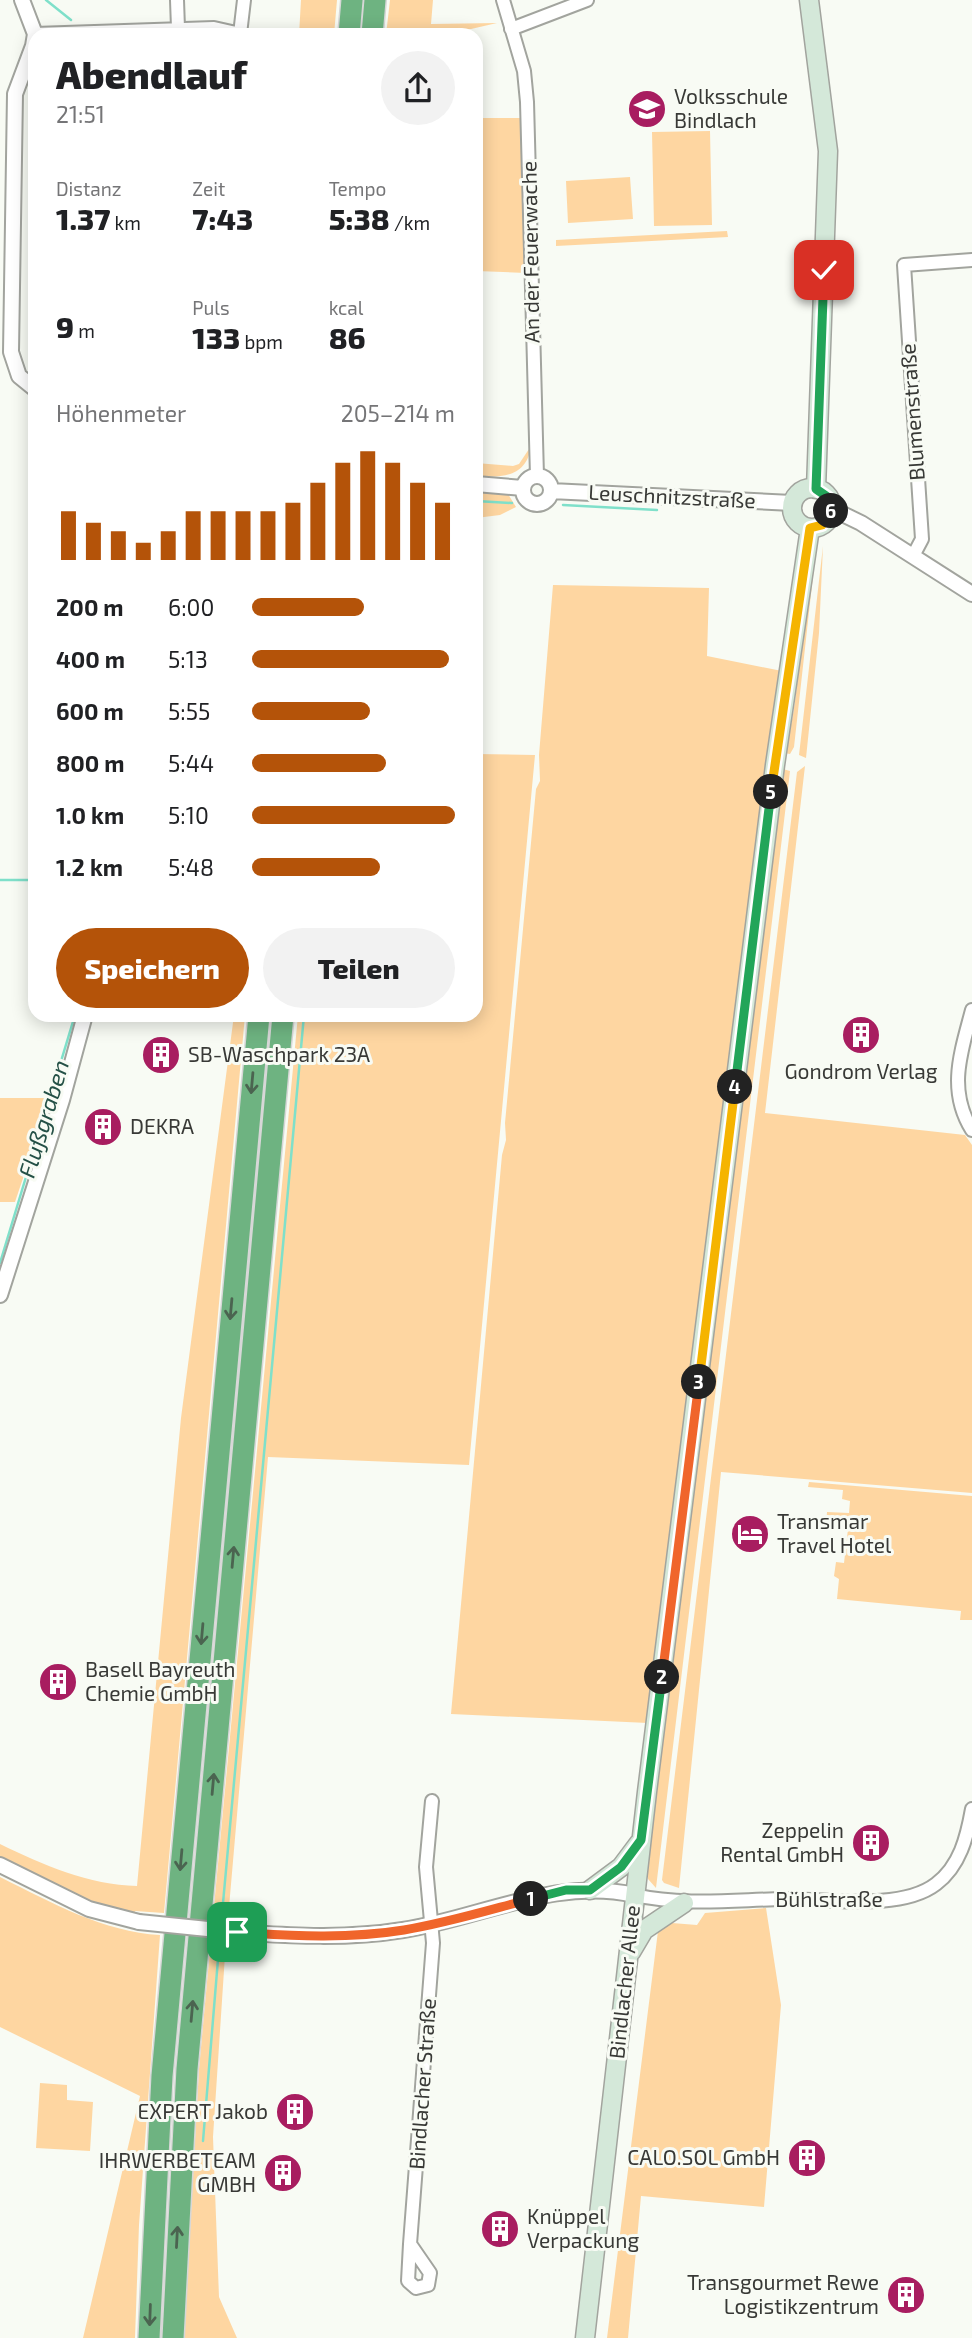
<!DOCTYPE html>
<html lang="de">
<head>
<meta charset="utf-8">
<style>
	body { margin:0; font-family:"Exo 2",sans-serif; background:#f2f2f2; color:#202124; height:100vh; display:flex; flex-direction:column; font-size:26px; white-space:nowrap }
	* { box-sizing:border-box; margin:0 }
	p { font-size:23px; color:#757577 }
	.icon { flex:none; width:38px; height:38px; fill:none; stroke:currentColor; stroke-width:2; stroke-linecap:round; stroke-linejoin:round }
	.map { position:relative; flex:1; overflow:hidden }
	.side { position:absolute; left:28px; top:28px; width:455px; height:994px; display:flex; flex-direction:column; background:#fff; border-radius:21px; box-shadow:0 4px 18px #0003 }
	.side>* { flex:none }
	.pin { position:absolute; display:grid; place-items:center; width:60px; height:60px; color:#fff; margin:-30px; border-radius:14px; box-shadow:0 4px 10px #0006 }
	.km { position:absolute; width:35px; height:35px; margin:-18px; border-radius:50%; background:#222; color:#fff; font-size:19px; line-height:35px; text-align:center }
	.round { display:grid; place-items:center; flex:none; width:74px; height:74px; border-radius:37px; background:#f2f2f2 }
	.head { display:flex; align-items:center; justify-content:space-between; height:119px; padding:0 28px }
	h1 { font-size:38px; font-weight:800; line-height:52px }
	.metrics { display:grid; grid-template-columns:repeat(3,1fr); gap:10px; height:119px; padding:7px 28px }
	.metrics div { display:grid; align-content:center }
	.metrics b { font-size:30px; font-weight:800 }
	.metrics small { font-size:19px; font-weight:400 }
	.metrics p { font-size:19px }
	.chart { height:196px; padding:14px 28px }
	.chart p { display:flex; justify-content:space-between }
	.chart svg { width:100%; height:126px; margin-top:7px; stroke:#b45309; stroke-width:6 }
	.action { display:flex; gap:14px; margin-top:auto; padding:14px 28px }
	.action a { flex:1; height:80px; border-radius:42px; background:#b45309; color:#fff; font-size:28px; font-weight:800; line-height:80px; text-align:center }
	.action a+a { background:#f2f2f2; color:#202124 }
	ul { padding:0 28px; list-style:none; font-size:23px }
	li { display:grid; grid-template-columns:112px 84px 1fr; align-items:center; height:52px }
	li i { height:18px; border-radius:9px; background:#b45309 }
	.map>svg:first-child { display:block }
</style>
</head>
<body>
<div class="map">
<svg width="972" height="2338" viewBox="0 0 972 2338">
	<rect width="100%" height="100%" fill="#f8fbf4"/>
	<!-- green -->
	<path fill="#fed6a1" d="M301,0H337L334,35H299Z
		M390,0H433L431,24L497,23L445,35H386Z
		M476,118H520L526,273L476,271Z
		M710,131L712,225L654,226L652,132Z
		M630,177L633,219L568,223L566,181Z
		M727,231L728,237L556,246V240Z
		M531,446C527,477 502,478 476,476V463L513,466L519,464Z
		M476,491L508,494L516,507L500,515L476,518Z
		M823,546L819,633L806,758L799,755Z
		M816,549L794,747L790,754L784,753C805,687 795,615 816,549Z
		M553,585L709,588L707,656L782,671L648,1723L451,1714L502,1155L506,1140L505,1123L536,789L540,781L539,755Z
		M476,754L535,755L469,1465L268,1457L228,1919L213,1917L298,1015H476Z
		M805,766L765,1113L965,1135L972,1145V1493L721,1472L679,1888L664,1883L662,1880L797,772Z
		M783,769L790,771L656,1888L648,1879L647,1866Z
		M234,1015H245L164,1913L135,1911L134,1915L91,1903L0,1859V1844C43,1865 89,1885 137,1886L181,1418Z
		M0,1098H50L15,1202H0Z
		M809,1482L972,1496V1620H960L961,1611L837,1599L839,1579L834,1576L836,1562L844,1563L848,1529L826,1527L827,1512L849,1513L850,1501L842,1499L843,1490L808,1487Z
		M0,1877C52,1903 104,1932 160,1935L139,2225L135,2338H83L140,2096L0,2027Z
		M766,1908L781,2005L764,2207L641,2196L628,2338H607L658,1931L672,1923L697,1925L705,1913Z
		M211,1939L226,1940L213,2137L219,2297L237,2338H184L199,2069Z
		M40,2083L67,2085V2100L93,2102L90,2151L36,2148Z"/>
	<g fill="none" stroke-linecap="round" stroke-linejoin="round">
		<!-- stream -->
		<path stroke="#7fe0ca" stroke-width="2.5" d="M46,0L71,20
			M476,501L512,503
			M563,505L657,510
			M0,880H35
			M0,1263L75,1015
			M221,1925L304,1015
			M203,2141L220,1935"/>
		<defs>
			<path id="minor" d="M177,0L178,28
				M503,0L524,71L527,102L537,476
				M511,29L587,0
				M35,34L214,28L245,35
				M240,34L244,0
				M913,556L922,539L904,265L972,260
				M972,1010C961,1052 947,1090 972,1130
				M634,1895C685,1906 732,1900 784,1899C827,1899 901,1911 936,1884C960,1866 967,1837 972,1809
				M410,2244L430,2273L428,2285L416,2288L408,2281L410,2244L433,1943L426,1867L432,1801"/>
			<path id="tertiary" d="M22,0L35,34L33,46L15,94L11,352L19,376L35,389
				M523 490a14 14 0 1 1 28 0a14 14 0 1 1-28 0Z
				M476,484L523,488
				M551,491L792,503
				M832,509L861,523L972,594
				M0,1295L62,1100L85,1015
				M0,1865L89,1909L139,1922
				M237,1932C293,1936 348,1939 403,1930C480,1918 556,1877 634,1895"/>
			<path id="secondary" d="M809,0L828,151L816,489
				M792 508a20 20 0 1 1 40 0a20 20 0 1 1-40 0Z
				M590,1890L621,1867L639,1843
				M631,1952L644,1930L684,1903
				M585,2338L647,1792L775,765L810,528"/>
			<path id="motorway" d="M349,35L352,0
				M372,35L375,0
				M149,2338L162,2076L259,1015
				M173,2338L187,2069L283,1015"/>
		</defs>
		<!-- minor casing -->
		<use href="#minor" stroke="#a2a49e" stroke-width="16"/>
		<!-- tertiary casing -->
		<use href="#tertiary" stroke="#a2a49e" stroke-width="18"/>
		<!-- secondary casing -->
		<use href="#secondary" stroke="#a2a49e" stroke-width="21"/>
		<!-- motorway casing -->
		<use href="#motorway" stroke="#d7d7d7" stroke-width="24"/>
		<!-- minor -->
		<use href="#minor" stroke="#fff" stroke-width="12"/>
		<!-- tertiary -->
		<use href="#tertiary" stroke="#fff" stroke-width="14"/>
		<!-- secondary -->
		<use href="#secondary" stroke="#d4e8d9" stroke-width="18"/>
		<!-- motorway -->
		<use href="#motorway" stroke="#6eb381" stroke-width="21"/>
		<defs>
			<path id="tertiary-bridge" d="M139,1922L237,1932"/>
		</defs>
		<!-- tertiary-bridge casing -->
		<use href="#tertiary-bridge" stroke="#a2a49e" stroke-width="18" stroke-linecap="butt"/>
		<!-- tertiary-bridge -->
		<use href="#tertiary-bridge" stroke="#fff" stroke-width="14"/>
	</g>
	<!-- one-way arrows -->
	<defs><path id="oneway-shaft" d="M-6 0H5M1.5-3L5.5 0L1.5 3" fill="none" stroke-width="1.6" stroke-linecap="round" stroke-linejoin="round" transform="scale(1.75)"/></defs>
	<g stroke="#4b6450">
		<use href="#oneway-shaft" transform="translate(252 1083) rotate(95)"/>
		<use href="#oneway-shaft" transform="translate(231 1309) rotate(95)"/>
		<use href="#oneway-shaft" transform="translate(233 1557) rotate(-85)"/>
		<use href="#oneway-shaft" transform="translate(202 1634) rotate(95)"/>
		<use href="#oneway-shaft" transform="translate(213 1784) rotate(-85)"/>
		<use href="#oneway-shaft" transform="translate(181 1860) rotate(95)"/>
		<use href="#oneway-shaft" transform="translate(192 2011) rotate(-85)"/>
		<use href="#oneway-shaft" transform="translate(177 2237) rotate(-87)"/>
		<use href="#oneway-shaft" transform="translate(150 2315) rotate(92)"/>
	</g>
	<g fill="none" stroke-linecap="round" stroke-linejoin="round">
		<defs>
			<path id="split-1" d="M237,1932C293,1936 349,1939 404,1930C447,1923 489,1910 531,1899"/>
			<path id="split-2" d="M531,1899L566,1890H590L621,1867L641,1840L662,1677"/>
			<path id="split-3" d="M662,1677L699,1382"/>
			<path id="split-4" d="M699,1382L735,1087"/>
			<path id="split-5" d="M735,1087L771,792"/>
			<path id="split-6" d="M771,792L810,528L822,525L831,511"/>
			<path id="split-7" d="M824,270L816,489L829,498L831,511"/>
		</defs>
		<!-- split-1 casing -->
		<use href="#split-1" stroke="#fff" stroke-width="14"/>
		<!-- split-2 casing -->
		<use href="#split-2" stroke="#fff" stroke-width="14"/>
		<!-- split-3 casing -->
		<use href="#split-3" stroke="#fff" stroke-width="14"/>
		<!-- split-4 casing -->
		<use href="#split-4" stroke="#fff" stroke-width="14"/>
		<!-- split-5 casing -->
		<use href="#split-5" stroke="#fff" stroke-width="14"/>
		<!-- split-6 casing -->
		<use href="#split-6" stroke="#fff" stroke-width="14"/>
		<!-- split-7 casing -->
		<use href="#split-7" stroke="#fff" stroke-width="14"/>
		<!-- split-1 -->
		<use href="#split-1" stroke="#f0652b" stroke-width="9"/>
		<!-- split-2 -->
		<use href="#split-2" stroke="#22a559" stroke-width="9"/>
		<!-- split-3 -->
		<use href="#split-3" stroke="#f0652b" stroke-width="9"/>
		<!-- split-4 -->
		<use href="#split-4" stroke="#f5b400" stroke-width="9"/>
		<!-- split-5 -->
		<use href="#split-5" stroke="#22a559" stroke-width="9"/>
		<!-- split-6 -->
		<use href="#split-6" stroke="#f5b400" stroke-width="9"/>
		<!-- split-7 -->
		<use href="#split-7" stroke="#22a559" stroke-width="9"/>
	</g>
	<!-- icons -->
	<defs>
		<symbol id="school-disc" viewBox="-11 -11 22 22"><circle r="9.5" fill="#a81d60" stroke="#f8fbf4"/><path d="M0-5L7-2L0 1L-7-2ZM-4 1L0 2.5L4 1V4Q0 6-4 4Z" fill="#fff"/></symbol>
		<symbol id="building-disc" viewBox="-11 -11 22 22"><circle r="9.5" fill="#a81d60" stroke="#f8fbf4"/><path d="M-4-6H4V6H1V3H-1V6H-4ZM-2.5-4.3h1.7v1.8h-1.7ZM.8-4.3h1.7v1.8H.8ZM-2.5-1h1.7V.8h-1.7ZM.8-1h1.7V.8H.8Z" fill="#fff"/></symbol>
		<symbol id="hotel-disc" viewBox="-11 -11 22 22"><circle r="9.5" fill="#a81d60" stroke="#f8fbf4"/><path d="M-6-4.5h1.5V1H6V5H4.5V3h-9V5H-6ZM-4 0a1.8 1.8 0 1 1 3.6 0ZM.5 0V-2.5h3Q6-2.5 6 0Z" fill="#fff"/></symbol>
	</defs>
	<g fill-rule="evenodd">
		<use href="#school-disc" x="625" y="87" width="44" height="44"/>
		<use href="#building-disc" x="839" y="1013" width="44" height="44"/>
		<use href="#building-disc" x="139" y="1033" width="44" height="44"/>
		<use href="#building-disc" x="81" y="1105" width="44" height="44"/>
		<use href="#hotel-disc" x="728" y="1512" width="44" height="44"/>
		<use href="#building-disc" x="36" y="1660" width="44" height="44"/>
		<use href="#building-disc" x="849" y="1821" width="44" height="44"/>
		<use href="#building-disc" x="273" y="2090" width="44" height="44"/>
		<use href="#building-disc" x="785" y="2136" width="44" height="44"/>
		<use href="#building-disc" x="261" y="2151" width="44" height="44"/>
		<use href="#building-disc" x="478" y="2207" width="44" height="44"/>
		<use href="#building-disc" x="884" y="2273" width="44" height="44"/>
	</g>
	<g text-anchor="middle" stroke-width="6" stroke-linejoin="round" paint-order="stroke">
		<!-- poi labels -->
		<g font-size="21" fill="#383936" stroke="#f8fbf4" text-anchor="start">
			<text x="674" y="104">Volksschule<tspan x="674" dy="24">Bindlach</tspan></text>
			<text x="188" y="1062">SB-Waschpark 23A</text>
			<text x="861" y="1079" text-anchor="middle">Gondrom Verlag</text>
			<text x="130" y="1134">DEKRA</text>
			<text x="777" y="1529">Transmar<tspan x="777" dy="24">Travel Hotel</tspan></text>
			<text x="85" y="1677">Basell Bayreuth<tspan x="85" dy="24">Chemie GmbH</tspan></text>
			<text x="844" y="1838" text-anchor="end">Zeppelin<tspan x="844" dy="24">Rental GmbH</tspan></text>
			<text x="268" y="2119" text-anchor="end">EXPERT Jakob</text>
			<text x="780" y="2165" text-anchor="end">CALO.SOL GmbH</text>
			<text x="256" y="2168" text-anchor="end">IHRWERBETEAM<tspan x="256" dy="24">GMBH</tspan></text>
			<text x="527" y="2224">Knüppel<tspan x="527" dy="24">Verpackung</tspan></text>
			<text x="879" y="2290" text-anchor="end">Transgourmet Rewe<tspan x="879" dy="24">Logistikzentrum</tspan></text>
		</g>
		<!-- street labels -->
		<g font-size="21" fill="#383936" stroke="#f8fbf4">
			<text transform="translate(531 252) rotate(-91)" y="7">An der Feuerwache</text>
			<text transform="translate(913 412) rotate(-94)" y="7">Blumenstraße</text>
			<text transform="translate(672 497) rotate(3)" y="7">Leuschnitzstraße</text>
			<text x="829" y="1907">Bühlstraße</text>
			<text transform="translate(625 1982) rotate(-84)" y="7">Bindlacher Allee</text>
			<text transform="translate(423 2084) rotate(-86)" y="7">Bindlacher Straße</text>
		</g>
		<!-- water labels -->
		<g font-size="23" font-style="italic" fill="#245046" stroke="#f8fbf4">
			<text transform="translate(44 1119) rotate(-73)" y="8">Flußgraben</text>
		</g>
	</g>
</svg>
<div class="pin" style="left:237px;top:1932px;background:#1e9e55"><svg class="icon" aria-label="arrive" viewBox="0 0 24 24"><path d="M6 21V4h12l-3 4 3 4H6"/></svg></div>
<div class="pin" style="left:824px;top:270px;background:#d93025"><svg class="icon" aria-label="check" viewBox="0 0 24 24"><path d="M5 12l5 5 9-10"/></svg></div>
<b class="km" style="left:531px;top:1899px">1</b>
<b class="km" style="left:662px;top:1677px">2</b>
<b class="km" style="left:699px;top:1382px">3</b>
<b class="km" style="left:735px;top:1087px">4</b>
<b class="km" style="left:771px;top:792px">5</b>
<b class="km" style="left:831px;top:511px">6</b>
<section class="side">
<div class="head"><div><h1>Abendlauf</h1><p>21:51</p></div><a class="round"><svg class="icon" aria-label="share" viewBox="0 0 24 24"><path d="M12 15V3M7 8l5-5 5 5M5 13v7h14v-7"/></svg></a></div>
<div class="metrics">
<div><p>Distanz</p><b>1.37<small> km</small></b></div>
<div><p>Zeit</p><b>7:43</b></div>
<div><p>Tempo</p><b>5:38<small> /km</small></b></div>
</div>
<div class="metrics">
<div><b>9<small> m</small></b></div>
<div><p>Puls</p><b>133<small> bpm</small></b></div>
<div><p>kcal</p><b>86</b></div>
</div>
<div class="chart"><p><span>Höhenmeter</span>205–214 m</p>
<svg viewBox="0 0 160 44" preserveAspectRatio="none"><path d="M5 44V27M15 44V31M25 44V34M35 44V38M45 44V34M55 44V27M65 44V27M75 44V27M85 44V27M95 44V24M105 44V17M115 44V10M125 44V6M135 44V10M145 44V17M155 44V24"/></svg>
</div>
<ul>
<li><b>200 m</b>6:00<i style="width:55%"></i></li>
<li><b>400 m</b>5:13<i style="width:97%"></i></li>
<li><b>600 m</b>5:55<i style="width:58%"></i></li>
<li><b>800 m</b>5:44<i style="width:66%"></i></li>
<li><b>1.0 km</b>5:10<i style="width:100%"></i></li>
<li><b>1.2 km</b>5:48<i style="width:63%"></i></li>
</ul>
<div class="action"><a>Speichern</a><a>Teilen</a></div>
</section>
</div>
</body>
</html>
